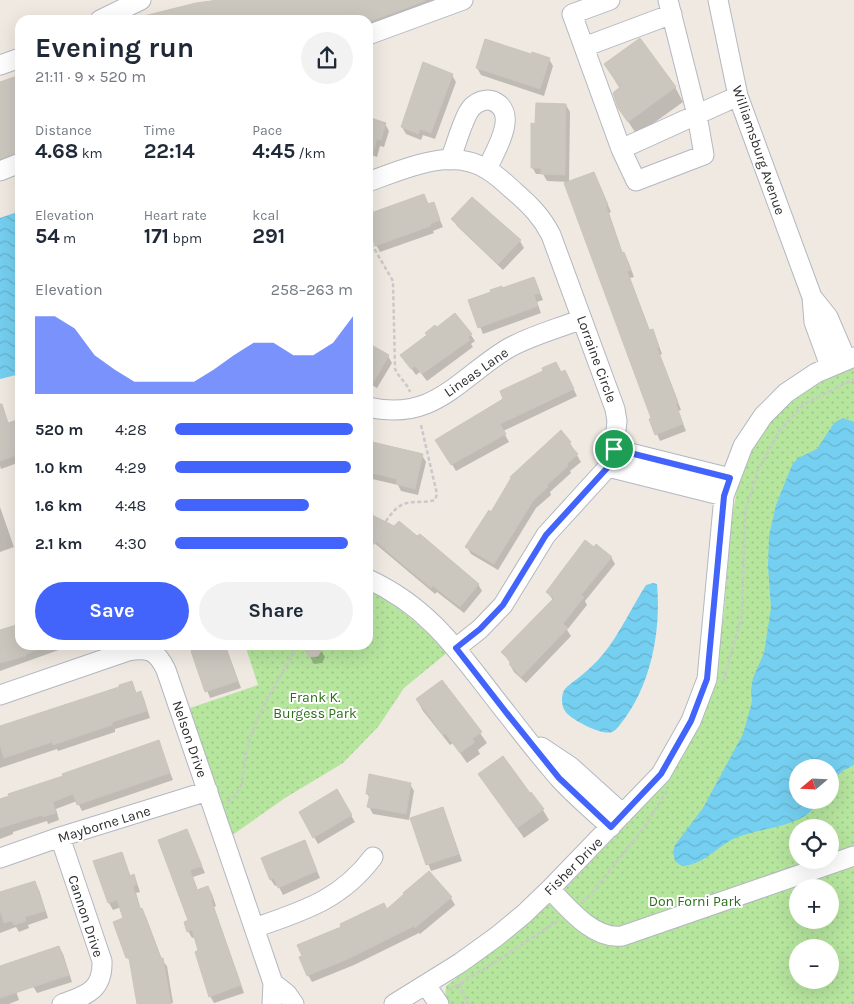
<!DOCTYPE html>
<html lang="en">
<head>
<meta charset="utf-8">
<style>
	body { margin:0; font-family:Karla,sans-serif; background:#f2f2f3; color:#1f2937; height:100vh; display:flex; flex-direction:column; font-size:19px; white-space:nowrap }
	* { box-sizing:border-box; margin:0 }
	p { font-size:16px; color:#747a83 }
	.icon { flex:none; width:28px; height:28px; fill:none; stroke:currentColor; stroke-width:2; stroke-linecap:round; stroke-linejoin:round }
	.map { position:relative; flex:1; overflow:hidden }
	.drawer { position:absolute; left:15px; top:15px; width:358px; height:635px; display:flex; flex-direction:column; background:#fff; border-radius:15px; box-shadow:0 5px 20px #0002 }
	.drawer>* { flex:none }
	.needle { width:32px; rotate:251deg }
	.controls { position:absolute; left:789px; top:759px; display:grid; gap:10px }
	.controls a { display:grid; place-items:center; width:50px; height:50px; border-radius:50%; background:#fff; box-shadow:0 5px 20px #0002; font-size:25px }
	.pin { position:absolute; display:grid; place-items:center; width:42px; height:42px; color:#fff; margin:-21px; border:2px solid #fff; border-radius:50%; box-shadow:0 1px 5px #0007 }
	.round { display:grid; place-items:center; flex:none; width:52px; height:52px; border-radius:26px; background:#f2f2f3 }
	.head { display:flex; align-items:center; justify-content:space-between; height:85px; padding:0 20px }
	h1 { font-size:28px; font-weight:700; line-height:38px }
	.metrics { display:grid; grid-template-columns:repeat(3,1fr); gap:8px; height:85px; padding:5px 20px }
	.metrics div { display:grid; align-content:center }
	.metrics b { font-size:21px; font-weight:700 }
	.metrics small { font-size:14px; font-weight:400 }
	.metrics p { font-size:14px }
	.chart { height:140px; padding:10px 20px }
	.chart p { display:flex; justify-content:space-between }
	.chart svg { width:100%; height:90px; margin-top:5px; fill:#4264fb; opacity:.7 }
	.action { display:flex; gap:10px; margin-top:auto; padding:10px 20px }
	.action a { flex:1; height:58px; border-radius:30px; background:#4264fb; color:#fff; font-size:20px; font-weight:700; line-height:58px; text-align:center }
	.action a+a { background:#f2f2f3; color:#1f2937 }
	ul { padding:0 20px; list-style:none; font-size:16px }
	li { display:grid; grid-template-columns:80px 60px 1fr; align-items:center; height:38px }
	li i { height:12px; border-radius:6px; background:#4264fb }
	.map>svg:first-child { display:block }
</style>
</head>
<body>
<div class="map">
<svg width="854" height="1004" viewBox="0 0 854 1004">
	<defs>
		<pattern id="green-dots" width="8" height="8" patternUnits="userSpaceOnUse" patternTransform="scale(1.25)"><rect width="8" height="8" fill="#b6e59e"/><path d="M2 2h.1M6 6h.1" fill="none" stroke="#9dc588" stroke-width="1.8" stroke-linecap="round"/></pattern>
		<pattern id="water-waves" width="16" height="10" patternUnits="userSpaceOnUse" patternTransform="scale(1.25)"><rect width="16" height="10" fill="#75cff0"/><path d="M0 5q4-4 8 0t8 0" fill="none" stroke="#66b2ce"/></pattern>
	</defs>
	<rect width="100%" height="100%" fill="#efe9e1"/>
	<!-- green -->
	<path fill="url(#green-dots)" fill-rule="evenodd" d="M854,368V1004H447L445,1000L446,986L488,954L562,892L646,804L684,755L710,696L724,614L731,522L740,474L748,454L775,416L808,389L840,373ZM798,768H830V800H798ZM798,828H830V860H798ZM798,888H830V920H798ZM798,948H830V980H798Z
		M368,588C398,606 422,627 448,652L404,688L378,727L343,763L285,798L231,836L187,709L258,685L245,645H368Z"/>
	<!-- water -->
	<path fill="url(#water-waves)" d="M20,211V374L0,379V218Z
		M843,418L854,422V765L842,771L830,784V768H798V800H819C814,806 810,814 803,817C781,829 755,829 733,839C714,849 705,864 682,866L675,861L673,852L675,845L703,808L743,734L752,702L751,690L753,678L764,653L771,608L768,566L769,536L776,505L792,465L798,458L817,449L834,423Z
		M653,583L657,584C661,629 652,681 625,718C621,723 617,730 612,732C602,736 570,719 565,711C561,705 561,694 565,689C568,685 573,682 577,679C587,671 596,663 604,653C619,635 633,605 646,585Z"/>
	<!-- shadow -->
	<path fill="#0003" d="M226,0H462L368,35V20H143L167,12Z
		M532,56L549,59L553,66L544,96L481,75L477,68Z
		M605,64L675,87L683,102L637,135L619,108L620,89Z
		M452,75L456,82L435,139L423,135L421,140L406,134L402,127Z
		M20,76V165L0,172V84Z
		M566,105L570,112L569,182L547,181L543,174H536L532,167L536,125Z
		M368,119L385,124L389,131L384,147L380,146L377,157L368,154Z
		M594,173L611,212L609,213L623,254L628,261L634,277L630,278L650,331H652L656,338L662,354L660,355L681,410L678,411L686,431L660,441L651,420L652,419Z
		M424,195L429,205L433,204L443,227L433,231L434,233L380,252L376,245Z
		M453,219L520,241L524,248L503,270L457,226Z
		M534,278L543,300L537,302L541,313L483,334L470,301Z
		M428,335H471L475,341L471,344L473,347L427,381L420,372L416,375L402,356Z
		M368,344L388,356L392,363L377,388L368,383Z
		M561,373L568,378L577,396L503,431L509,442L456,471L437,440L505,399Z
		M20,421V462L1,469L0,466V422L9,425Z
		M561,432L570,443L581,462L570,471L571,473L550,492L551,495L536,508L498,570L471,554L467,547L492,513Z
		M368,442L422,455L426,462L418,495L401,491L398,485L368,478Z
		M0,507L14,547L0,552Z
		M368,514L418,538L478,584L482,591L464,613L437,592L435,594L372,541L368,550Z
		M611,557L615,564L585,601L587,605L567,630L571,636L526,683L514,672L510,665L511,664L502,652L553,600L547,592Z
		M20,624V645H81L71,649L70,646L0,671V631Z
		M202,645H225L241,688L210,698L191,649Z
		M308,645H317L325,657L322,663L314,664L306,650Z
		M131,683L137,694L140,692L144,699L150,718L115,729V732L58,751L57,749L0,768V727L121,688Z
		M417,700L480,733L487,743L478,750L480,754L467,763L453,743L450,745L423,711Z
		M158,742L173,780L82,811L77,801L56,809L59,820L48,824L47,821L13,832V834L0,839V800Z
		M479,774L543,810L549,820L524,838Z
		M410,784L414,791L409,820L373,814L369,807L370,799L367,793Z
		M336,791L355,822L318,844L300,812Z
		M442,809L446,816L462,861L431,871L411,819Z
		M186,831L205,873L193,877L198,891L208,887L212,894L216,906L214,907L244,993L214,1003L210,996L195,937L192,938L188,931L190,921Z
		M308,849L320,878L283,895L278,885L275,886L271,880L263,859Z
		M121,853L131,877L133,876L137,883L140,892L136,893L141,910L146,917L162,960L167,966L173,1003L138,1004L131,964L128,958L125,919L121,907L113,910L109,903L94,862Z
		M35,883L39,890L48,918L28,925L29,928L19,932L16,927L0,933V894Z
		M451,898L455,905L420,934L419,933L354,965L312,982L308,975L387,910Z
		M59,947L63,954L72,982L37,993L33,986Z
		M0,967L10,973L19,1000L9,1004H0Z"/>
	<!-- building -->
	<path fill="#cbc7bf" stroke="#cbc5ba" d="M218,0H425V1L368,22V20H145L144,16L196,3Z
		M640,38L676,87L628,122L618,108L613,93L620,87L604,64Z
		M485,39L531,54L532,52L550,58L540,89L476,68Z
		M423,62L453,74L431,133L420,129L418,134L401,127Z
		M20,75V152L0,159V82Z
		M536,103L566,104L565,175L541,174V168H531V123L535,124Z
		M368,117L386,123L381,140L377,139L370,161H368Z
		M594,172L608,205L606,206L622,253L624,252L631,270L627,271L649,330L653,329L659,347L657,348L678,402L676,404L683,424L655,435L649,419L651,418L564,183Z
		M424,194L428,204L434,202L440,220L430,224L431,226L375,246L368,224V214Z
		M472,197L521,240L498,264L451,219Z
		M534,277L540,293L534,295L538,306L478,328L468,300L491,292L490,290L502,286V288Z
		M455,313L472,334L468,337L470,340L422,374L415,366L411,369L400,355L427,335L425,333L435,325L437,327Z
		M368,343L389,355L368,392Z
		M556,362L561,372L565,370L574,389L500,424L506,434L451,465L435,440L503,399L500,391L543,371L542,368Z
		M0,404H2L8,423L20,419V454L0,461Z
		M561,430L571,442L569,444L578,454L567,464L568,466L547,485L548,487L533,501L494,564L465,547L489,510L491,512L511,478L510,477Z
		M368,441L423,454L415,489L396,484L397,479L368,472Z
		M368,513L394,526L399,521L417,536L420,534L479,584L460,607L433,586L431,588L368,535Z
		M585,540L594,547L596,544L612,557L581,595L584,597L563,624L568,628L521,677L509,664L511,662L501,652L554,598L546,592Z
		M20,624V645H46L47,646L26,654V656L0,663V630Z
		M201,645H225L238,681L205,692L191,651L201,647Z
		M307,645H324L318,656L309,657L305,650Z
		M442,680L482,732L472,739L475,742L460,753L445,733L443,735L416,699Z
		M132,681L136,693L141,691L147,711L112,722V725L53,745L52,742L4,758L0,745V726L119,687V685Z
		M159,740L170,773L77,805L73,794L53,802L56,813L43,817L42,815L0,828V799L9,796L8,794L63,776L62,774Z
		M503,756L530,793L531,792L544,809L517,828L478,774Z
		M369,774L411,783L406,814L367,807L370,794H366Z
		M337,789L352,815L313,838L299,812Z
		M443,807L459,854L426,865L410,818Z
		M187,829L202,866L190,870L197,890L208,886L213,899L211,900L241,985L209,997L195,952L198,950L192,930L187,932L184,922L188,920L158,840Z
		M305,840L317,871L278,888L274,878L270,880L261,858Z
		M122,852L130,876L134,874L137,884L133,886L140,909L142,908L161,958H163L171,1004H137L129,958H126L113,922L123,918L117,900L108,903L93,861Z
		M429,871L452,897L415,928L414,926L350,958L307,976L299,957L302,956L297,945L341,927L340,924L384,903L387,909L404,894L403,893Z
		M35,881L45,911L25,917L26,921L14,925L12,921L4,923L0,910V892Z
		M59,946L69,975L0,998V966Z"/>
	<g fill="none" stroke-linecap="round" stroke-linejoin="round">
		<defs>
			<path id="minor" d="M610,0L572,14L621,149L738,96
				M718,0L738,96L812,297L814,322L830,366
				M100,20L141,0
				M368,35L463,0
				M584,47L672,14
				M0,65L20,58
				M621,149L636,181L704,155L697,115L668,0
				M450,160C455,148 464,115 472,107C477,102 486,98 493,101C520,113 495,151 487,169
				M0,171L20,163
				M368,182C404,169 451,146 488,170C498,176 506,184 515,192C530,205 542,217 551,235L615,409L617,421L614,449L608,467L546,535L503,605L480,629L456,648
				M812,297L828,317L846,359
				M368,407C433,422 457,380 507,349C529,336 557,329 582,319
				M614,449L730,478
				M608,467L724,496
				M368,579C435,610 463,659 508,715C524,736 541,757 558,777C574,795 593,811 611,827
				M0,695L128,651C149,647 157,651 166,670L273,983L272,1004
				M541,747L571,767L623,814
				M60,837L102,961C103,991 86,995 62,1004
				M0,858L60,837L208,791
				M550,889C568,908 594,940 622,936L854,856
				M254,928C303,911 341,900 373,857
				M273,983L287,994L294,1004
				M426,985L439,1004
				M394,1004L460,963L496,937L524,914L550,889L661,774L691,721L707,679L724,496L743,446L763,416L786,393L816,373L854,357"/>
		</defs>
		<!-- minor casing -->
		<use href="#minor" stroke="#b4b7c1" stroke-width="21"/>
		<!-- path -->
		<path stroke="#c9c9c9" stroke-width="2.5" stroke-dasharray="4 2.5" stroke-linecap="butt" d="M368,238L393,281L395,369C399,378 407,383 410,392
			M368,556C375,542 389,506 407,503C416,501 425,503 435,500L437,494L421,425
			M723,682L742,615L745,512L758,470L780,430L804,404L854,379
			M227,801C245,794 243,769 246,753C255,714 279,680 298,645
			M582,902L591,894L645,826L667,791
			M459,984L468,1004
			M449,990L492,964L559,920"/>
		<!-- minor -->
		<use href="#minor" stroke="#fff" stroke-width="19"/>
	</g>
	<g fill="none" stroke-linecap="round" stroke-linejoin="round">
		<defs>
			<path id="route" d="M614,449L730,478L724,496L707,679L691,721L661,774L611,827L559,778L509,716L456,648L480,629L503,605L546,535L608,467Z"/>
		</defs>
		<!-- route casing -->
		<use href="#route" stroke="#fff" stroke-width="10"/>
		<!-- route -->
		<use href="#route" stroke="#4264fb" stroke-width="6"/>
	</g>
	<g text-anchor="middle" stroke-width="4" stroke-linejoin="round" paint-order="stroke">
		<!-- street labels -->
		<g font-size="14" fill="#2e2e2e" stroke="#fff">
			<text transform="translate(759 150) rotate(71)" y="5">Williamsburg Avenue</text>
			<text transform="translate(597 359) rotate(70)" y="5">Lorraine Circle</text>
			<text transform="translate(476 372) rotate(-35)" y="5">Lineas Lane</text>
			<text transform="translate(190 739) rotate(71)" y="5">Nelson Drive</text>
			<text transform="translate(104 824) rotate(-17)" y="5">Mayborne Lane</text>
			<text transform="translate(573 866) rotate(-45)" y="5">Fisher Drive</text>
			<text transform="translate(86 916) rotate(72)" y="5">Cannon Drive</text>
		</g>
		<!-- park labels -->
		<g font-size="14" fill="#2c6e1b" stroke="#fff">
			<text x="315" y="702">Frank K.<tspan x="315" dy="16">Burgess Park</tspan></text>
			<text x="695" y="906">Don Forni Park</text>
		</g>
	</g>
</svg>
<div class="controls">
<a><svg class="needle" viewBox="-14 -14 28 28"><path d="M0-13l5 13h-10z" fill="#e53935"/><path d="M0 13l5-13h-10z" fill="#747a83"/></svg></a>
<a><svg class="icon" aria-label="locate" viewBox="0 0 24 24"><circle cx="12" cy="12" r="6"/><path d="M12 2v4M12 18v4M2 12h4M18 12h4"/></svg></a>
<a>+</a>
<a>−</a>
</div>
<div class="pin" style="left:614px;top:449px;background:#1e9e55"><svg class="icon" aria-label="arrive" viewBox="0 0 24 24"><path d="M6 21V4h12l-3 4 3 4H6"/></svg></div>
<section class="drawer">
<div class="head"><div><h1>Evening run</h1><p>21:11 · 9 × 520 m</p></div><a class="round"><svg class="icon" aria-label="share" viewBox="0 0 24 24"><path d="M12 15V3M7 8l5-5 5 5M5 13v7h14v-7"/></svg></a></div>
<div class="metrics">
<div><p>Distance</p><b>4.68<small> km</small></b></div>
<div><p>Time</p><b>22:14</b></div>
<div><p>Pace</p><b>4:45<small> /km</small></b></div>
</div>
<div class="metrics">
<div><p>Elevation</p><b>54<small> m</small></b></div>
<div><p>Heart rate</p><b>171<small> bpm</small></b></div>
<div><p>kcal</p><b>291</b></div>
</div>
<div class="chart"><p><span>Elevation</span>258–263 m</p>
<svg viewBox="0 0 160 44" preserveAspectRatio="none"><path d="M0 44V6L10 6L20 12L30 25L40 32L50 38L60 38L70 38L80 38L90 32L100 25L110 19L120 19L130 25L140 25L150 19L160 6V44z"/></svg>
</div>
<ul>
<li><b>520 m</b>4:28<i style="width:100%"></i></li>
<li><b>1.0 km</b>4:29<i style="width:99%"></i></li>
<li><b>1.6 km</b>4:48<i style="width:75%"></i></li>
<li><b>2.1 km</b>4:30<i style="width:97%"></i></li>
</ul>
<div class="action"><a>Save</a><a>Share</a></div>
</section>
</div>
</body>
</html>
